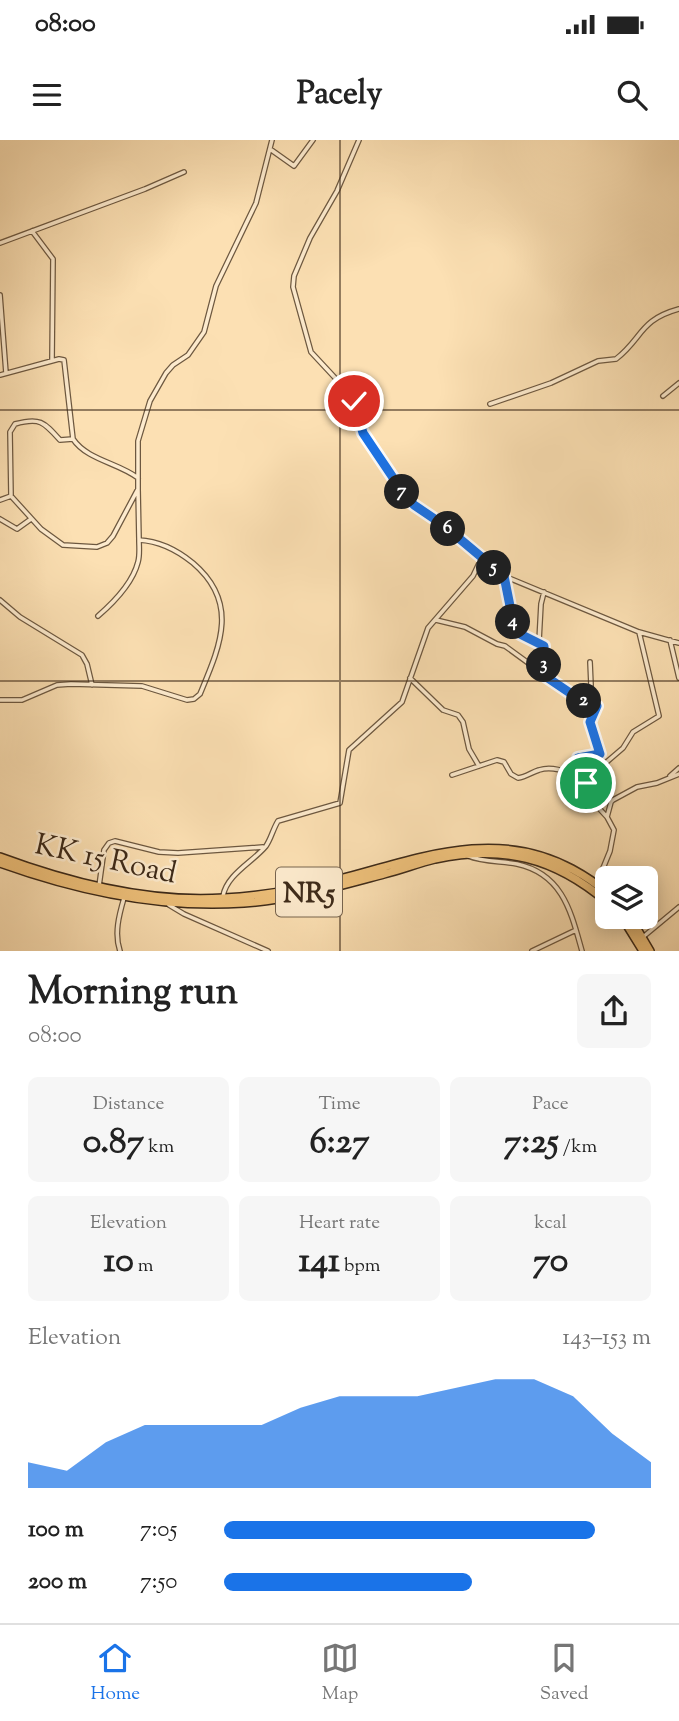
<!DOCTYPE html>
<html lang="en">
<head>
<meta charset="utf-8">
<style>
	body { margin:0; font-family:"Sorts Mill Goudy",serif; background:#f6f6f6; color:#222; height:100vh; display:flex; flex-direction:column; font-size:26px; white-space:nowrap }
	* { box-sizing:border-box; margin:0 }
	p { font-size:23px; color:#767676 }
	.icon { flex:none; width:38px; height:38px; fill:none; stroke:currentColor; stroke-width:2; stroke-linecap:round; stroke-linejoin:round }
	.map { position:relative; height:811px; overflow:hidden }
	.side { display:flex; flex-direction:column; background:#fff; flex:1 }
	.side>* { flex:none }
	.tools { position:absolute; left:595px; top:726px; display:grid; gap:14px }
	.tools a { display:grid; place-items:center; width:63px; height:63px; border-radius:10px; background:#fff; box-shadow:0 4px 18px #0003; font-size:35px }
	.pin { position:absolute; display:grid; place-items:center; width:60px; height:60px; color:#fff; margin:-30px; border:4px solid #fff; border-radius:50%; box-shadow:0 2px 7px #0007 }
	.km { position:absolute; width:35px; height:35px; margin:-18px; border-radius:50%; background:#222; color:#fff; font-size:19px; line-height:35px; text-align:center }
	.round { display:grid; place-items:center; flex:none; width:74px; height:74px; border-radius:10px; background:#f6f6f6 }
	.overview { display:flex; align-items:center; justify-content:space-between; height:119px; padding:0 28px }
	h1 { font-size:38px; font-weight:700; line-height:52px }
	.metrics { display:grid; grid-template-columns:repeat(3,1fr); gap:10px; height:119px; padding:7px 28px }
	.metrics div { display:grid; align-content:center; border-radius:10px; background:#f6f6f6; text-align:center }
	.metrics b { font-size:35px; font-weight:700 }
	.metrics small { font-size:19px; font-weight:400 }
	.metrics p { font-size:19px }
	.chart { height:196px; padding:14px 28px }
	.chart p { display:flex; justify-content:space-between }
	.chart svg { width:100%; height:126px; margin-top:7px; fill:#1a73e8; opacity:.7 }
	ul { padding:0 28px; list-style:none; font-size:23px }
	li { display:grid; grid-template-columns:112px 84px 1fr; align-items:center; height:52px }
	li i { height:18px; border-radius:9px; background:#1a73e8 }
	.status { display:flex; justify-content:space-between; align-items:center; height:49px; padding:0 35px; background:#fff; direction:ltr }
	.status svg { height:19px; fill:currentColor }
	header { display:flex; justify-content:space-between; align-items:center; height:91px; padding:0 28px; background:#fff; font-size:32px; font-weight:700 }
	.tabs { display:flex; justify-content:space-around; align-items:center; height:98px; border-top:2px solid #e0e0e0; background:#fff; font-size:19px; color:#767676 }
	.tabs a { display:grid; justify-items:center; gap:4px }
	.tabs .selected { color:#1a73e8 }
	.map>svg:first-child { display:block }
</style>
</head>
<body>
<div class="status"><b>08:00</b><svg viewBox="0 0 49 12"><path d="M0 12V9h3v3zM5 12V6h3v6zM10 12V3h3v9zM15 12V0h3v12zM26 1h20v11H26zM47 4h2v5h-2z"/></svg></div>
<header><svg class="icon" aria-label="menu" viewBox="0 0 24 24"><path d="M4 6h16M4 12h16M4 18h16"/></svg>Pacely<svg class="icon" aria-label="search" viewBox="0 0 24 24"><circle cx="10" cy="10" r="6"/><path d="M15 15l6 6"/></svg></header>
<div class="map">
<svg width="679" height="811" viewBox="0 0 679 811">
	<rect width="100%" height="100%" fill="#fce0b3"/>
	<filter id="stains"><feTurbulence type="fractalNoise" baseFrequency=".00286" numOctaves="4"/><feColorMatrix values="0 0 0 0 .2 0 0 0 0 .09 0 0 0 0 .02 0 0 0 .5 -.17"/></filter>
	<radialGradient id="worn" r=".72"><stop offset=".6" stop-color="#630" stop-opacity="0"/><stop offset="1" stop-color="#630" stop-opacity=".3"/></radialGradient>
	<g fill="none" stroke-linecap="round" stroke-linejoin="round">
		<defs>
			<path id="street" d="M270,9L294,26L313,0
				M32,91L53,119L52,220
				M0,103L145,49L184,32
				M0,155L6,233
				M0,235L59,219L64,220L73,299
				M663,256L679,243
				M490,264L551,243L598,221L616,219C643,198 639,180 679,169
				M11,356L10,292L15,284C40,277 44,282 60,300L73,299C87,320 119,323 138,338
				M0,360L11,356L41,389L63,405L97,407L107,403L113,396L138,349V301L150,261L166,233L173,225L188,215L204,192L216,146L256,63L272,0
				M0,379L17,389L31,379
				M482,417L504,436L639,492L679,503
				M504,436L514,486L520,494L544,506V522L541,533
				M0,460L20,477L82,515L87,524L92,545
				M98,476C113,463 133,442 138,422C140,415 139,407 139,400
				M436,480L465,487L497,504L505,506L575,557L597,566L590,582L599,614L578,618L574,635
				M670,500L679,538
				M539,501L541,464L544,452
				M410,538L443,570L458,575L463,582L469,609L479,626
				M0,560H22L57,545L71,544L142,546L187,560L194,559L200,554C220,506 240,463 193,423C177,410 160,401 139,400L138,349
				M585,561L591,545L590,522
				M452,635L497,620L504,622L511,634L518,638C526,637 532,632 539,630C557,624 577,636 591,646L595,664L607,677L614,690L610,711L597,743
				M670,636L679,628
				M591,646L595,632L623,608L633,592L659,576L639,492
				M607,677L611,662L613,660L637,647L657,643L679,634
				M468,716C483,722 500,721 517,724C563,734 571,772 582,811
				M99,746L104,710L109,703L115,701L159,712L178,713L263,707
				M223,756C227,734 253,722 266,706C271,699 273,689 278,681L340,663L349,610L402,562L428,488L473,436L482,417L441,384L414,365L404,354L363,293L351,255L311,212L293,147L294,136L310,98L337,51L359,0
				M169,765L184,774L268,811
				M643,797L679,767
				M120,811C114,794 119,775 124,758
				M532,811L576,790"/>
			<path id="highway" d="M0,717C70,743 149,763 224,758C263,756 302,749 340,739C417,719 495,687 572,729C585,736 596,743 607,753
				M0,723C78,751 160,769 244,763C291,760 339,746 384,734C401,730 418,723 435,719C503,705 554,717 607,762
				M622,777L643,811
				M630,777L650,811"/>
		</defs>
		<!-- street casing -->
		<use href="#street" stroke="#6d5840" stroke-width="6"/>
		<!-- highway casing -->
		<use href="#highway" stroke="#3d2a19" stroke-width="10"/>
		<!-- street -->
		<use href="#street" stroke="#fdebce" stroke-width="3.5"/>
		<!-- highway -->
		<use href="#highway" stroke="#eec07a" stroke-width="7"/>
	</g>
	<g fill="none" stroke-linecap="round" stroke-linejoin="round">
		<defs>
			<path id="route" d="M354,261L363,293L404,354L414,365L442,384L504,436L514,486L520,494L544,506V522L542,534L576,557L597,566L590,582L600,614L578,618L574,635L586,643"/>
		</defs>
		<!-- route casing -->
		<use href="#route" stroke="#fff" stroke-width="14"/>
		<!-- route -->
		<use href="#route" stroke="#1a73e8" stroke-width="9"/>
	</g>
	<!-- grid -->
	<path fill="none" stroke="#3d2a19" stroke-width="2" stroke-opacity="0.55" d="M340,0V811M0,270H679M0,541H679"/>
	<g text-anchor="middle" stroke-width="5" stroke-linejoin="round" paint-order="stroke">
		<!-- shield labels -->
		<rect fill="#fdebce" stroke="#77644f" stroke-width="2" x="276" y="727.5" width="66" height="49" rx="5"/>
		<g font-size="28" font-weight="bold" fill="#3d2a19">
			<text x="309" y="762">NR5</text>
		</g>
		<!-- street labels -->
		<g font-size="30" fill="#3d2a19" stroke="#fdebce">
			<text transform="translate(106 718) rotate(12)" y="10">KK 15 Road</text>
		</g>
	</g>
	<rect width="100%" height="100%" filter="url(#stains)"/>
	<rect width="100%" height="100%" fill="url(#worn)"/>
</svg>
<div class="tools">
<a><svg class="icon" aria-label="layers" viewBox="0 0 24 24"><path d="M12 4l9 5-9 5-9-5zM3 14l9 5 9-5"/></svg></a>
</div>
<div class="pin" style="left:586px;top:643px;background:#1e9e55"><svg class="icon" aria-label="arrive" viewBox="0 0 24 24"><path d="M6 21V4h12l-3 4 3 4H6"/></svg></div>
<div class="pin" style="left:354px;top:261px;background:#d93025"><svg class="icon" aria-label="check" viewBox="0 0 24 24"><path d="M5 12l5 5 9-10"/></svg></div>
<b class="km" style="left:584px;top:561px">2</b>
<b class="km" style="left:544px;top:525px">3</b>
<b class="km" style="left:513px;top:482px">4</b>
<b class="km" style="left:494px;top:428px">5</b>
<b class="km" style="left:448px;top:389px">6</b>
<b class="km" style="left:402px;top:352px">7</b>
</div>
<section class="side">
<div class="overview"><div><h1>Morning run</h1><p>08:00</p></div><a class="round"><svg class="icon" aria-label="share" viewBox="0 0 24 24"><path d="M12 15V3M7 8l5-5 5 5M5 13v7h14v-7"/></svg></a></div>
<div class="metrics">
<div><p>Distance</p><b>0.87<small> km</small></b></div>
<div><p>Time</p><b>6:27</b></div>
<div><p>Pace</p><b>7:25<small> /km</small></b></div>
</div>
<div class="metrics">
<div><p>Elevation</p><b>10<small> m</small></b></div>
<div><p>Heart rate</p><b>141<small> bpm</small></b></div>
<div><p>kcal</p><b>70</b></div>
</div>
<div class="chart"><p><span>Elevation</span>143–153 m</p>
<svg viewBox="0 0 160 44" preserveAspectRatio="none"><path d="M0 44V35L10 38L20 28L30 22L40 22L50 22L60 22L70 16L80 12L90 12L100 12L110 9L120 6L130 6L140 12L150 25L160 35V44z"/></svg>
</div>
<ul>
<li><b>100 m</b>7:05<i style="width:87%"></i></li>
<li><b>200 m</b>7:50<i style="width:58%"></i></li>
</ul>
</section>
<nav class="tabs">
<a class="selected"><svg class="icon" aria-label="home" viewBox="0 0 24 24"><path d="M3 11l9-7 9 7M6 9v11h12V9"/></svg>Home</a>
<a><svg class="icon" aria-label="map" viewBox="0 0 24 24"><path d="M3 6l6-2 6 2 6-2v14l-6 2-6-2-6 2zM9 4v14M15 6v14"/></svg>Map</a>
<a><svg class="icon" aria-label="saved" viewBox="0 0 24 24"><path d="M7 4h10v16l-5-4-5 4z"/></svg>Saved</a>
</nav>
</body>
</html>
